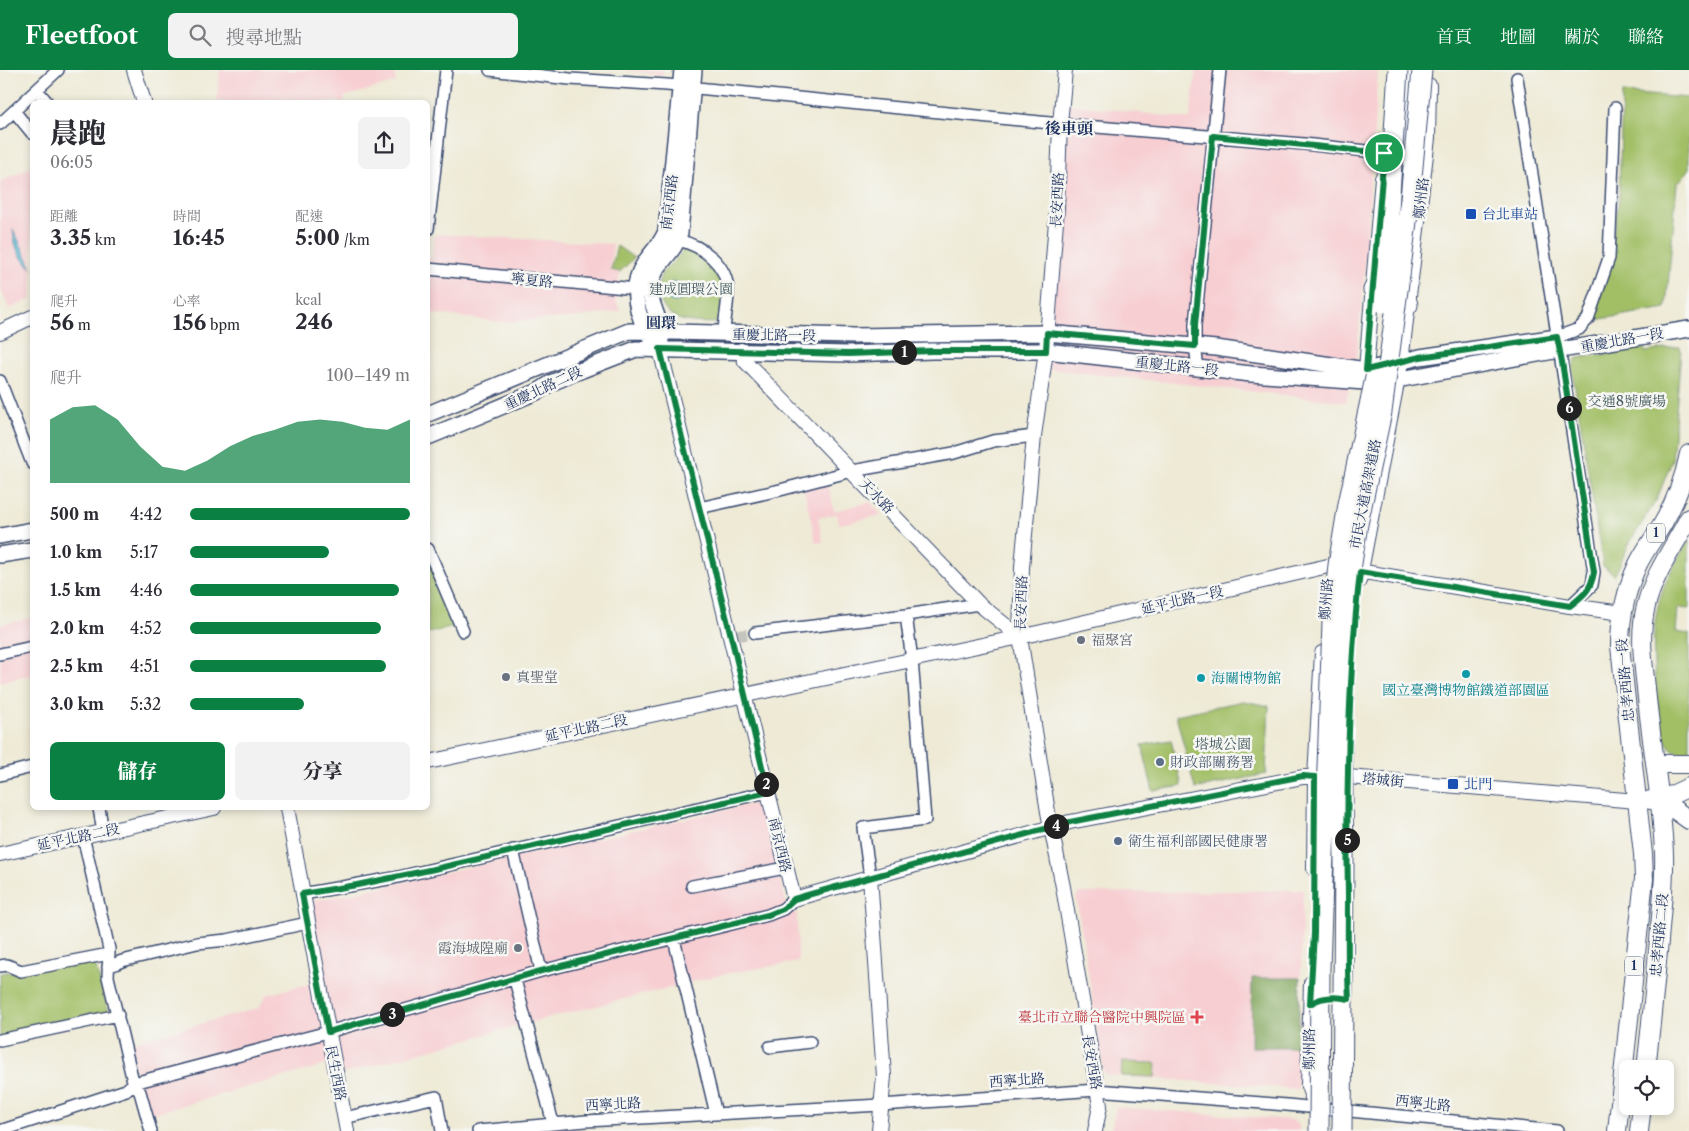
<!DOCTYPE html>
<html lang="zh-TW">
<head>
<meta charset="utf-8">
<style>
	body { margin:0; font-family:"Libre Caslon Text","Noto Serif TC",serif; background:#f2f2f3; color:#2b2b33; height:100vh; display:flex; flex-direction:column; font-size:19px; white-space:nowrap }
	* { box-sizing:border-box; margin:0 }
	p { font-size:16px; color:#7c7c81 }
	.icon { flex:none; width:28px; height:28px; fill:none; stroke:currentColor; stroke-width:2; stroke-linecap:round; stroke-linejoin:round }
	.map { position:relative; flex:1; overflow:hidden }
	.side { position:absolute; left:30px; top:30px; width:400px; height:710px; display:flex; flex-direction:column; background:#fff; border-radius:8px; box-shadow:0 2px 8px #0003 }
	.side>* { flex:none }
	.fabs { position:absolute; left:1619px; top:990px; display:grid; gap:10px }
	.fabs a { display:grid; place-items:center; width:55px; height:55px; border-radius:8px; background:#fff; box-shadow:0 2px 8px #0003; font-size:25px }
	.pin { position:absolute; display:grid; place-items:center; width:42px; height:42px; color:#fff; margin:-21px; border:2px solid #fff; border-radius:50%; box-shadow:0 1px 5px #0007 }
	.km { position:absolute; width:25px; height:25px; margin:-12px; border-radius:50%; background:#222; color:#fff; font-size:14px; line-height:25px; text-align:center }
	.round { display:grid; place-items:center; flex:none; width:52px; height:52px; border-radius:8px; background:#f2f2f3 }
	.head { display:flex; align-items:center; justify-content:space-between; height:85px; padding:0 20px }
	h1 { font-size:28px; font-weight:800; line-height:38px }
	.metrics { display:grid; grid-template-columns:repeat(3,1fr); gap:8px; height:85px; padding:5px 20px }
	.metrics div { display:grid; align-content:center }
	.metrics b { font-size:21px; font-weight:800 }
	.metrics small { font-size:14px; font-weight:400 }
	.metrics p { font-size:14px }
	.chart { height:140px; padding:10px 20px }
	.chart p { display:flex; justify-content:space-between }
	.chart svg { width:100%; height:90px; margin-top:5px; fill:#0b8043; opacity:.7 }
	.action { display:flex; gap:10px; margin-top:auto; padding:10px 20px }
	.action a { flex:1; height:58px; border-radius:8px; background:#0b8043; color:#fff; font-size:20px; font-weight:800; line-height:58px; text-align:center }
	.action a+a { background:#f2f2f3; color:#2b2b33 }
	ul { padding:0 20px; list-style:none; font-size:16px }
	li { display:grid; grid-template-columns:80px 60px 1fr; align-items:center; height:38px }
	li i { height:12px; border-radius:6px; background:#0b8043 }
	header { display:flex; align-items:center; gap:30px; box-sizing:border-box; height:70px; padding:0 25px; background:#0b8043; color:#fff }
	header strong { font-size:24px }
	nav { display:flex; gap:28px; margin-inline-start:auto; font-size:18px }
	.search { width:350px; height:45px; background:#f2f2f3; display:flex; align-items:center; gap:12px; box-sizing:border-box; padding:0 18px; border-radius:8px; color:#7c7c81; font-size:19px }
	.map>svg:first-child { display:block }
</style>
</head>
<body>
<header>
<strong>Fleetfoot</strong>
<div class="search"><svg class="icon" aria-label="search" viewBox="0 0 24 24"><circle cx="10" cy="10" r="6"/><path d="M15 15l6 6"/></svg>搜尋地點</div>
<nav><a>首頁</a><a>地圖</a><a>關於</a><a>聯絡</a></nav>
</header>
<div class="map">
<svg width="1689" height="1061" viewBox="0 0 1689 1061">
	<rect width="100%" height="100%" fill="#f6f6f2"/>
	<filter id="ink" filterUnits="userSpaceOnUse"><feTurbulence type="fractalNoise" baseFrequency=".02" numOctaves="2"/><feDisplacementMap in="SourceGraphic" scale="10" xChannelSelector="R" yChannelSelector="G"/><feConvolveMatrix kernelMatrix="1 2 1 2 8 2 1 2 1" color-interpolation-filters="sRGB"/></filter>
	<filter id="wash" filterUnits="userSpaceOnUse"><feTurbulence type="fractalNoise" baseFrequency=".0096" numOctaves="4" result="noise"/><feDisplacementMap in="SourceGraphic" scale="20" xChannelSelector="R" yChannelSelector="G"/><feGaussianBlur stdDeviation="1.12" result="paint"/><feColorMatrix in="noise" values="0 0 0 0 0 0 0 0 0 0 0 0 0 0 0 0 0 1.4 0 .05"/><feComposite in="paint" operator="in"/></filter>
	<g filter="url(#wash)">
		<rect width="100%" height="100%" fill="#eeead6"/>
		<!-- built -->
		<path fill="#f7cfd3" d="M220,0H384L394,1L396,12L344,27L345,32H217Z
			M624,0H663L662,5Z
			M1196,0H1378L1363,223L1356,289L1346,332L1048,299L1067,34L1190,49Z
			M32,97V229L9,239L0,218V112Z
			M435,164L613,174L610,201L620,203L616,231L620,241L580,247L501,252L428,243V188H432Z
			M828,413L834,441L870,432L882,445L846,453L839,454L837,444L818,448L823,472L816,473L804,419Z
			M32,548V605L0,613V555Z
			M756,733L761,738L789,842L797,843L798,892L724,904L520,955L342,1004L339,991L149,1045L137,1007L129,973L259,938L266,925L324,910L308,831L340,826Z
			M1303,820L1298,1019L1106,1005L1104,1002L1076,827L1079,823Z
			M1116,1037L1293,1050L1299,1055V1061H1111Z"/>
		<!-- green -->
		<path fill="#a2bf66" stroke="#5e7762" d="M1622,23L1689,28V100L1677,114L1666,238L1583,252L1610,182L1619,129Z
			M617,176L634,188L620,202L611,200Z
			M684,176L693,178L718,199L724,220L720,253C698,252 668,256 660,229C658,220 658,211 662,203C666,197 672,194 676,189C680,186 682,180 684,176Z
			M1677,277H1680L1681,280L1672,391L1657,429L1629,474L1615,505L1603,496L1572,298L1577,288L1644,278L1645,282Z
			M1689,470V539L1678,538L1676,562L1689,564V686C1682,684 1674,682 1669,676C1657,662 1652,586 1654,566C1654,552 1657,538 1661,525C1667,505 1678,488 1689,470Z
			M428,488L453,548L455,557L428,563Z
			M1243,631L1269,636L1266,704L1195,719L1176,645Z
			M1171,670L1182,716L1153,721L1142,675Z
			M94,891L109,942L0,967V903Z
			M1122,992L1156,993L1155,1007L1121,1006Z"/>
		<!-- forest -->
		<path fill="#81a65b" stroke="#4e6a5c" d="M1252,908H1300L1298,977H1251Z"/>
		<!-- water -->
		<path fill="#4eb2cd" stroke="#347096" d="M13,159L32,198C19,188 14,177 13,159Z
			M665 222a10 10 0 1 1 20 0a10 10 0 1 1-20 0Z"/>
	</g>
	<g filter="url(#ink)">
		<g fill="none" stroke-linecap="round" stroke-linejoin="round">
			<!-- minor-tunnel -->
			<path stroke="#c4c5be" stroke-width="11" stroke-dasharray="11 5.5" stroke-linecap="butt" d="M736,566L755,563"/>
			<defs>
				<path id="minor" d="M490,0L570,9L667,15L1060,54L1304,74L1384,83
					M1517,8L1594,502L1592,515L1570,536
					M37,20L47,32
					M14,41L32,63
					M0,54L58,0
					M428,159L446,0
					M678,170C703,176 727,194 728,221C728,236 724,250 724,264
					M428,199L636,219
					M1557,267L1579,259L1588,249L1609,188L1615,38
					M1198,298L1195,276V255L1220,0
					M0,311L32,393
					M699,438L780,420L852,401L954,383L993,371L1034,366
					M428,479L463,561
					M755,563L906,545L979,534
					M0,584L32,577
					M0,705L32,697
					M99,738L103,762
					M83,766L109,879L108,907L132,1007L134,1013L140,1022L151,1061
					M513,780L541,901
					M870,807L863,758L925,750L912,590L906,545
					M692,816L785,798
					M302,824L394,808L767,722
					M674,869L716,1044
					M0,896L7,895L21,901L109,884
					M108,897L122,891L197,873L227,870L308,853
					M515,910L553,1053
					M0,970L118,945
					M770,977L810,972
					M344,1048L436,1027L442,1061
					M0,1061L126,1020L134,1013L328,962L541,901L768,845L783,839L794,829
					M478,1061L586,1051L881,1035L1097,1020L1287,1035L1557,1061"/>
				<path id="tertiary" d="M134,0L144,32
					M1065,0L1060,54L1057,138L1046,281L1034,366L1022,497L1020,567L1048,742L1063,817L1100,1036L1095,1061
					M0,262L32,247
					M660,279L794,829L1070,752L1303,707H1348L1637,731
					M741,280L745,291L979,534L1020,567
					M1365,311L1382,108
					M1359,511L1401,292L1428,68L1429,15
					M428,692L1020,567L1328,496L1570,536L1622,543
					M287,738L347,1061
					M0,784L214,738
					M1314,799L1315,707L1322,583
					M870,807L884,1006L879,1061
					M1311,913L1308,1016L1316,1038"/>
				<path id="secondary" d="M652,268C636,248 629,216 644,194C651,182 661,175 666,161L682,0
					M661,270C664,251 647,234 651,214C654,194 675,184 680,163L694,0
					M428,344L629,261L854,266L1047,263L1216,278L1366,300L1420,287L1557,267
					M428,367L539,321L551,313L582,300L636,279L848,284L932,281H1046L1251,304L1380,313L1548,282L1689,259
					M0,466L32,460
					M0,485L32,480"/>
				<path id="primary" d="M1655,694H1689
					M1650,730H1661L1689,717
					M1661,730L1689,750
					M1646,999C1651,956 1655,913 1659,871C1661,842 1665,813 1664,784C1662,728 1651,674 1646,618C1643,591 1639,563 1646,536C1654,503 1674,477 1689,448
					M1617,1061L1644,809L1643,784L1620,576C1620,547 1626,520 1638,494C1645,480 1654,468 1662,455C1675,433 1684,409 1689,384
					M1639,1061L1642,1036"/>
				<path id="trunk" d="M1399,123L1411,0
					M1399,205L1408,235
					M1373,220L1388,195"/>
			</defs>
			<!-- minor casing -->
			<use href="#minor" stroke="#3b4b70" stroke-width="14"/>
			<!-- tertiary casing -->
			<use href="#tertiary" stroke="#3b4b70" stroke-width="16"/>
			<!-- secondary casing -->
			<use href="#secondary" stroke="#3b4b70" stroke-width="18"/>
			<!-- primary casing -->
			<use href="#primary" stroke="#3b4b70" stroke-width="20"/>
			<!-- trunk casing -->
			<use href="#trunk" stroke="#3b4b70" stroke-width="21"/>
			<!-- minor -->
			<use href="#minor" stroke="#fff" stroke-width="11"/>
			<!-- tertiary -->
			<use href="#tertiary" stroke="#fff" stroke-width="14"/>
			<!-- secondary -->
			<use href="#secondary" stroke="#fff" stroke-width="15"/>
			<!-- primary -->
			<use href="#primary" stroke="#fff" stroke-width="18"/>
			<!-- trunk -->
			<use href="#trunk" stroke="#fff" stroke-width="19"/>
			<defs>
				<path id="trunk-bridge" d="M1383,233L1398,0
					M1319,1061L1320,898L1332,553L1338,495L1348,434L1376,303
					M1342,1061L1344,788L1342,665L1345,571L1351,500L1358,454L1382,342L1410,129L1422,0"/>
			</defs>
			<!-- trunk-bridge casing -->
			<use href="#trunk-bridge" stroke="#3b4b70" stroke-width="21" stroke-linecap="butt"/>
			<!-- trunk-bridge -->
			<use href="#trunk-bridge" stroke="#fff" stroke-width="19"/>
		</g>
	</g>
	<g fill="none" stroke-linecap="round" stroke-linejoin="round" filter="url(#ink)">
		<defs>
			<path id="route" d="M1213,66L1384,83L1366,300L1420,287L1557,267L1562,292L1594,502C1591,520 1584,525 1570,536L1360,502C1348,609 1346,718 1348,827C1348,861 1347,895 1349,929C1335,926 1322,926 1310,934L1314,863L1315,707L1303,706L1070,752L811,824L794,829L783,839L768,845L541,901L328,962L302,824L357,815L439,798L768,722L731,566L660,279L848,284L932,281H1046L1047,263L1195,276V255Z"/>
		</defs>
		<!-- route casing -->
		<use href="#route" stroke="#fff" stroke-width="10"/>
		<!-- route -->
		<use href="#route" stroke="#0b8043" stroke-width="6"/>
	</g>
	<!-- markers -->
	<g fill="#1a4fb4" stroke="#f6f6f2" stroke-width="2">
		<rect x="1465" y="138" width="12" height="12" rx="2.5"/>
		<rect x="1447" y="708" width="12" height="12" rx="2.5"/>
	</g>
	<g fill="#6b7280" stroke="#f6f6f2" stroke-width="2">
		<circle cx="1081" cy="570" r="5"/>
		<circle cx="506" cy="607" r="5"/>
		<circle cx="518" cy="878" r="5"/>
	</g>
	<g fill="#0f9aa8" stroke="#f6f6f2" stroke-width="2">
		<circle cx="1466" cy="604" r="5"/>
		<circle cx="1201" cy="608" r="5"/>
	</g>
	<g fill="#5c6f8a" stroke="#f6f6f2" stroke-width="2">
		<circle cx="1160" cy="692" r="5"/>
		<circle cx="1118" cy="771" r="5"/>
	</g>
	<path fill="#e0444e" stroke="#f6f6f2" stroke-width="2" d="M1194.5 939.5h5v5h5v5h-5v5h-5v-5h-5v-5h5z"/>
	<g text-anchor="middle" stroke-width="5" stroke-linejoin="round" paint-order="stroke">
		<!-- shield labels -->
		<g fill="#f6f6f2" stroke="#5d6b8a" stroke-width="1">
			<rect x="1647" y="453.5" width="18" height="19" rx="4"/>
			<rect x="1625" y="886.5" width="18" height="19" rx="4"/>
		</g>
		<g font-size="12" font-weight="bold" fill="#1b2f5e">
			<text x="1656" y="467">1</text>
			<text x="1634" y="900">1</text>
		</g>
		<!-- street labels -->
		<g font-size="14" fill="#1b2f5e" stroke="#f6f6f2">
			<text transform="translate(1421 128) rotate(-83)" y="5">鄭州路</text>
			<text transform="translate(1057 130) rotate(-87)" y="5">長安西路</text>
			<text transform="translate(669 132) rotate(-83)" y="5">南京西路</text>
			<text transform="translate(532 210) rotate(6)" y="5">寧夏路</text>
			<text transform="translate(774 265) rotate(1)" y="5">重慶北路一段</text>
			<text transform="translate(1622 270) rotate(-10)" y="5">重慶北路一段</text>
			<text transform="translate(1177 296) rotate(6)" y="5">重慶北路一段</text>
			<text transform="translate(543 318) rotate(-25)" y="5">重慶北路二段</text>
			<text transform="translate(1365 424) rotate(-79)" y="5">市民大道高架道路</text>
			<text transform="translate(877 426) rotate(46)" y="5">天水路</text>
			<text transform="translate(1326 529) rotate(-86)" y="5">鄭州路</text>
			<text transform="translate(1182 530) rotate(-13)" y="5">延平北路一段</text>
			<text transform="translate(1021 533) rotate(-88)" y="5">長安西路</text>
			<text transform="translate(1625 610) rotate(-95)" y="5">忠孝西路一段</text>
			<text transform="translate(586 658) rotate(-12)" y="5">延平北路二段</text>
			<text transform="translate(1383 710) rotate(5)" y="5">塔城街</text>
			<text transform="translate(78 767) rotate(-12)" y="5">延平北路二段</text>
			<text transform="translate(780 775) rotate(77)" y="5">南京西路</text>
			<text transform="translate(1659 865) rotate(-85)" y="5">忠孝西路二段</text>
			<text transform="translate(1309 979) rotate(-89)" y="5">鄭州路</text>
			<text transform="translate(1092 992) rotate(80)" y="5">長安西路</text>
			<text transform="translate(336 1003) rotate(79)" y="5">民生西路</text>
			<text transform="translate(1017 1010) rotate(-4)" y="5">西寧北路</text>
			<text transform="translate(1423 1033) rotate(6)" y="5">西寧北路</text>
			<text transform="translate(613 1034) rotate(-3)" y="5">西寧北路</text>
		</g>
		<!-- transit labels -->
		<g font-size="14" fill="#164399" stroke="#f6f6f2" text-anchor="start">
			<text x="1482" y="149">台北車站</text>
			<text x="1464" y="719">北門</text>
		</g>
		<!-- park labels -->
		<g font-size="14" fill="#445a60" stroke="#f6f6f2">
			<text x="691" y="224">建成圓環公園</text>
			<text x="1627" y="336">交通8號廣場</text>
			<text x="1223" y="679">塔城公園</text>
		</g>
		<!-- worship labels -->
		<g font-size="14" fill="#5b616d" stroke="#f6f6f2" text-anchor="start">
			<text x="1091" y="575">福聚宮</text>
			<text x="516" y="612">真聖堂</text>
			<text x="508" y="883" text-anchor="end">霞海城隍廟</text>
		</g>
		<!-- culture labels -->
		<g font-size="14" fill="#0d838f" stroke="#f6f6f2" text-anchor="start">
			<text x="1211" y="613">海關博物館</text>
			<text x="1466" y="625" text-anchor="middle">國立臺灣博物館鐵道部園區</text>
		</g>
		<!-- service labels -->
		<g font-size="14" fill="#4e5e75" stroke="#f6f6f2" text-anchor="start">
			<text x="1170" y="697">財政部關務署</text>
			<text x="1128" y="776">衛生福利部國民健康署</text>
		</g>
		<!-- health labels -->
		<g font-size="14" fill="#be3a42" stroke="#f6f6f2" text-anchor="end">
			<text x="1186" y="952">臺北市立聯合醫院中興院區</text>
		</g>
		<!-- neighbourhood labels -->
		<g font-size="15" font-weight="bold" fill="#1b2f5e" stroke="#f6f6f2">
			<text x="661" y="258">圓環</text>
		</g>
		<!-- quarter labels -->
		<g font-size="16" font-weight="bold" fill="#1b2f5e" stroke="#f6f6f2">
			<text x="1069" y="64">後車頭</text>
		</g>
	</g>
</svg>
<div class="fabs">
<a><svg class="icon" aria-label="locate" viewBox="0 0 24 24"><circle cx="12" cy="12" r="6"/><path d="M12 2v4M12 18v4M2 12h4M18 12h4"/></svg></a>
</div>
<div class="pin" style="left:1384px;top:83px;background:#1e9e55"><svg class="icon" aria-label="arrive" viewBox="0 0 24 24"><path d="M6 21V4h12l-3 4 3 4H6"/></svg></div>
<b class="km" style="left:904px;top:282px">1</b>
<b class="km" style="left:766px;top:714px">2</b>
<b class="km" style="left:392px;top:944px">3</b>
<b class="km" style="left:1056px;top:756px">4</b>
<b class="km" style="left:1347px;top:770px">5</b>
<b class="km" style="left:1569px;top:338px">6</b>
<section class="side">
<div class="head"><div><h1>晨跑</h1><p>06:05</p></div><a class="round"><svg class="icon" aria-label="share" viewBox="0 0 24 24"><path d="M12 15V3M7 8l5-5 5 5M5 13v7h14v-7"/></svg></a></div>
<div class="metrics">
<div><p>距離</p><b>3.35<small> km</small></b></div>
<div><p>時間</p><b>16:45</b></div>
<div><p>配速</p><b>5:00<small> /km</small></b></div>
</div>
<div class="metrics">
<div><p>爬升</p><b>56<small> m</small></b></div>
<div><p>心率</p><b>156<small> bpm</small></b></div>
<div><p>kcal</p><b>246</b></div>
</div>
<div class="chart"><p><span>爬升</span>100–149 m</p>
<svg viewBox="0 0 160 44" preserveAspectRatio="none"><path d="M0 44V13L10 7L20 6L30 13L40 26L50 36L60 38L70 33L80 26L90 21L100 18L110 14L120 13L130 14L140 17L150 18L160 13V44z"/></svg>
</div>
<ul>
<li><b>500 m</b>4:42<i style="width:100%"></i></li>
<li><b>1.0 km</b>5:17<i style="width:63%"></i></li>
<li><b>1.5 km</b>4:46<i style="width:95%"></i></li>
<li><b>2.0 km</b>4:52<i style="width:87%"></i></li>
<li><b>2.5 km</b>4:51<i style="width:89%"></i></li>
<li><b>3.0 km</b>5:32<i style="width:52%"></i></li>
</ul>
<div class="action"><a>儲存</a><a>分享</a></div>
</section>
</div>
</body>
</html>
